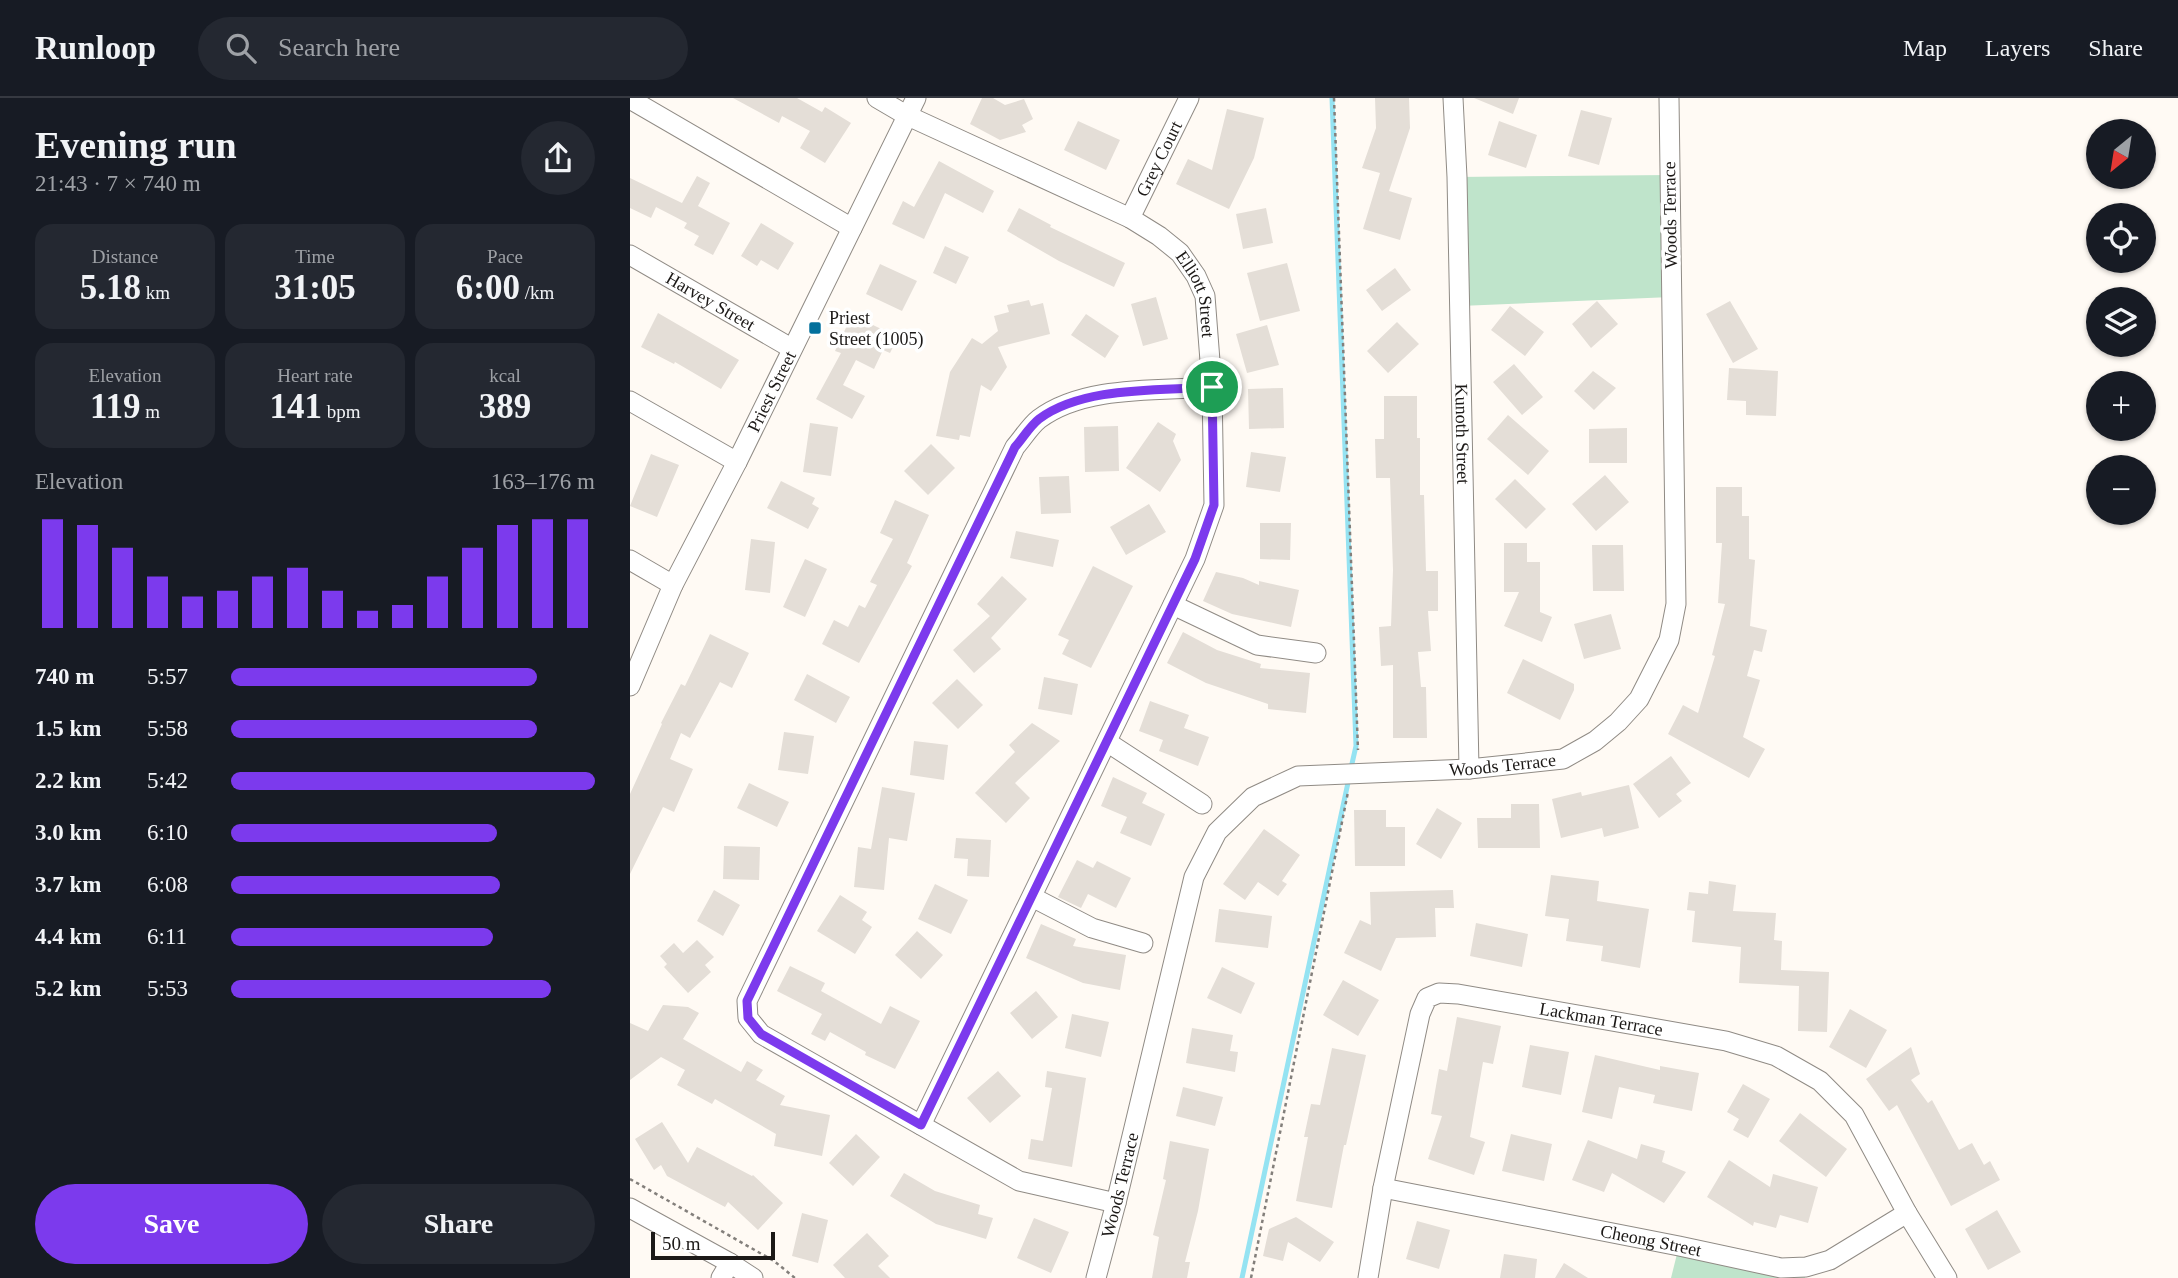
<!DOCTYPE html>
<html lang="en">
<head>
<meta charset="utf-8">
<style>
	body { margin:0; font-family:Georgia,serif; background:#242831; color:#f1f3f6; height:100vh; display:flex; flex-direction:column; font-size:26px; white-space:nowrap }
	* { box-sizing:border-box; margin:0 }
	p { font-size:23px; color:#9ea1a6 }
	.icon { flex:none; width:38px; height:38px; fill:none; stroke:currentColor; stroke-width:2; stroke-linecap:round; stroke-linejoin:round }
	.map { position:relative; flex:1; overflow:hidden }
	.sheet { display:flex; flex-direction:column; background:#171b24; width:630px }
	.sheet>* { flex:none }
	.needle { width:46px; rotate:210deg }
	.fabs { position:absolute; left:1456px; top:21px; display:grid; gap:14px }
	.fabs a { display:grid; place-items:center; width:70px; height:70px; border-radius:50%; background:#171b24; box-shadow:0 2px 5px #0004; font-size:35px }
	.scale { position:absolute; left:21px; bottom:18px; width:124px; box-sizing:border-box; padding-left:7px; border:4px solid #1c1917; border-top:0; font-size:19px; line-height:24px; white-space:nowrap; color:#1c1917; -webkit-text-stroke:5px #fff; paint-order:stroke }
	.pin { position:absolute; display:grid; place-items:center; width:60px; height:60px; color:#fff; margin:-30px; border:4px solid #fff; border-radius:50%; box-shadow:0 2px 7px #0007 }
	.round { display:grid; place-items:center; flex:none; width:74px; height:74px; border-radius:37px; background:#242831 }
	.headline { display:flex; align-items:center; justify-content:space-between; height:119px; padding:0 35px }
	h1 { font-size:38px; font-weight:600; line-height:52px }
	.figures { display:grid; grid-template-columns:repeat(3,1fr); gap:10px; height:119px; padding:7px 35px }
	.figures div { display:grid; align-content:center; border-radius:18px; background:#242831; text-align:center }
	.figures b { font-size:35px; font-weight:600 }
	.figures small { font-size:19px; font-weight:400 }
	.figures p { font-size:19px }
	.chart { height:196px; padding:14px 35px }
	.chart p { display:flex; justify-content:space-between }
	.chart svg { width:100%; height:126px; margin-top:7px; stroke:#7c3aed; stroke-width:6 }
	.action { display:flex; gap:14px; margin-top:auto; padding:14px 35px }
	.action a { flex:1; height:80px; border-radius:42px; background:#7c3aed; color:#fff; font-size:28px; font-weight:600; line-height:80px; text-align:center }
	.action a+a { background:#242831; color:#f1f3f6 }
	ul { padding:0 35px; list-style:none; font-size:23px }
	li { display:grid; grid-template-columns:112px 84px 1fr; align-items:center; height:52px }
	li i { height:18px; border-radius:9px; background:#7c3aed }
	header { display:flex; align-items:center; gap:42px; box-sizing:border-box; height:98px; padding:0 35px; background:#171b24; border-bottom:2px solid #363941 }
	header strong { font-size:33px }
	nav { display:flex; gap:38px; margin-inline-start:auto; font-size:24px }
	.search { width:490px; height:63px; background:#242831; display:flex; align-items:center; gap:18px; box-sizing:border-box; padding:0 24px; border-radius:38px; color:#9ea1a6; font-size:26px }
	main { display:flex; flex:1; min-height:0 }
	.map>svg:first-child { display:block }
</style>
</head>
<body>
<header>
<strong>Runloop</strong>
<div class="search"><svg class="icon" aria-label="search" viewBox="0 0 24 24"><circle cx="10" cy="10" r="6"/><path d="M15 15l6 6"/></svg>Search here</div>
<nav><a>Map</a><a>Layers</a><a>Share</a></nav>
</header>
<main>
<section class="sheet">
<div class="headline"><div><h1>Evening run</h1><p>21:43 · 7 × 740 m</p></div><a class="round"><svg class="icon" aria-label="share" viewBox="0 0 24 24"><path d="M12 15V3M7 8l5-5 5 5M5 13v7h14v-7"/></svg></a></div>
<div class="figures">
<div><p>Distance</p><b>5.18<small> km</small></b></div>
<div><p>Time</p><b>31:05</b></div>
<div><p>Pace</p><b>6:00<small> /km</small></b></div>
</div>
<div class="figures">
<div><p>Elevation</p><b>119<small> m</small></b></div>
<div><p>Heart rate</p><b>141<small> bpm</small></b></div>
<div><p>kcal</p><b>389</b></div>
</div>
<div class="chart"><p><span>Elevation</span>163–176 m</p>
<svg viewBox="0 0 160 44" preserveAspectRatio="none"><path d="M5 44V6M15 44V8M25 44V16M35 44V26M45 44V33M55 44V31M65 44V26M75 44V23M85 44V31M95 44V38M105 44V36M115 44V26M125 44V16M135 44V8M145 44V6M155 44V6"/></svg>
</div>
<ul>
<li><b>740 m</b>5:57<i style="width:84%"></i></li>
<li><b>1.5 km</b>5:58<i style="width:84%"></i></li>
<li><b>2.2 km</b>5:42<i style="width:100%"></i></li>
<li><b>3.0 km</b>6:10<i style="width:73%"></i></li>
<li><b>3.7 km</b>6:08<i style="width:74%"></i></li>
<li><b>4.4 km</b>6:11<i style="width:72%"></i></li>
<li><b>5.2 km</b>5:53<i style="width:88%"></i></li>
</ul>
<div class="action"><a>Save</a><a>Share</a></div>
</section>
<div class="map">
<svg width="1548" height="1180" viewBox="0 0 1548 1180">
	<rect width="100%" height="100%" fill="#fffaf4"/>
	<!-- green -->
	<path fill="#bfe4cb" d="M1040,77L1041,199L830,208L827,79Z
		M1049,1148L1176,1169L1175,1180H1041Z"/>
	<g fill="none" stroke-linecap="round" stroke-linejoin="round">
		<!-- stream -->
		<path stroke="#95e3f2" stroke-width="5" d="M702,0L726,648L721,670
			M612,1180L719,680"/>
	</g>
	<!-- building -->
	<path fill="#e4ded7" d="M103,0H167L192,14L195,9L221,25L195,65L170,50L180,33L152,18L149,25Z
		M352,0H363L375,7L394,1L403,21L392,27L396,34L370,42L340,26Z
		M745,0H779L780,30L759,93L782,100L770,142L733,131L750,75L732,70L746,30Z
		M844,0H889L883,16Z
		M597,11L634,20L624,60L599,111L546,86L558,61L582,72Z
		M951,12L982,20L969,67L938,58Z
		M448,23L490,42L476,72L434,52Z
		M869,23L907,37L896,70L858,57Z
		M309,63L364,93L353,115L315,95L294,141L262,126L273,103L284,109Z
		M67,78L80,85L68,108L100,125L83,157L64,147L69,138L54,130L57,125L26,109L21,120L0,110V80L52,105Z
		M389,110L421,127L420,129L495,165L484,189L429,163L377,133Z
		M636,110L643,145L613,151L606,116Z
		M131,125L164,145L148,172L131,162L127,168L111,158Z
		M315,148L339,159L326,186L303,175Z
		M657,165L670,213L630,223L617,175Z
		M250,166L287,183L272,213L236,196Z
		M765,170L781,192L752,213L736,192Z
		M526,199L538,241L513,248L501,206Z
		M399,202L401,208L413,205L420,236L368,249L377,269L361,293L351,287L340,339L330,337L329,342L306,338L320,274L342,240L352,246L368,233L364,218L379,214L377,207Z
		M967,203L988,226L961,250L942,226Z
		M1100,203L1128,251L1103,265L1076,216Z
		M880,208L914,234L895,258L861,232Z
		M28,215L109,262L91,291L45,264L44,266L11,249Z
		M456,216L489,238L475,260L441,237Z
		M222,217L268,239L260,255L253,252L244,271L226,262L213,287L235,298L222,321L186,301L211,255L205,253Z
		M767,224L789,246L758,275L737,253Z
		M637,227L649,267L617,275L606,236Z
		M884,266L913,299L892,317L863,284Z
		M1099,270L1148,273L1146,318L1116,317V303L1097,302Z
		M963,273L986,290L964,312L944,293Z
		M653,290L654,330L619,331L618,291Z
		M754,298H787V340H790V397H794L796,473H808V513H798L801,553L788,554L791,589H796L797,640H763V567L751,568L749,529L761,528L763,472L760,380H746L745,341H754Z
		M878,317L919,353L898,377L857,341Z
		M528,324L546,336L543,343L551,362L530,394L496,370Z
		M180,325L208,329L201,378L173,374Z
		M488,328L489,373L455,374L454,329Z
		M997,330V365H959V331Z
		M301,346L325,370L298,397L274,373Z
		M621,354L656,359L650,394L616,389Z
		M21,356L49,367L27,419L0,408Z
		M975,377L999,404L966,433L942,406Z
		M439,378L441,415L411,416L409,379Z
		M885,381L916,411L896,431L865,401Z
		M151,383L185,400L182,406L189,410L178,431L137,410Z
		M1086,389H1112V418H1119V461L1125,462L1120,528L1137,532L1132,554L1124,552L1117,578L1130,582L1113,639L1135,651L1119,680L1038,636L1053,607L1068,615L1085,558L1082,557L1095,506L1088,505L1092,445H1086Z
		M265,402L299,417L277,465L282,468L229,565L192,546L204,522L218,529L229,507L235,510L247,487L240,484L263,441L250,435Z
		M519,406L536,434L496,457L480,429Z
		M630,425H661L660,462L630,461Z
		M386,433L429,442L423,469L380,460Z
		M121,441L145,444L140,495L115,492Z
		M874,445H897V464H910V514L922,519L912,544L874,528L889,494H874Z
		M962,447H993L994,493H963Z
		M175,461L197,471L175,519L153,509Z
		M463,468L503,488L461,570L432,556L439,542L428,537Z
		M586,474L613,480L629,487V483L669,492L661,529L602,516L573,503Z
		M372,478L397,501L361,540L371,551L344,575L323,552L360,518L347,506Z
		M981,516L991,551L954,561L944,526Z
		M553,534L587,552L631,566L630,570L680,575L676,615L638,611V606L576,585L537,565Z
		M80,536L119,555L102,590L90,584L60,640L51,635L40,661L63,671L44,714L33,709L0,776V696L32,626L31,625L51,586L55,588Z
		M893,561L944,586V592L930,622L877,595Z
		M177,576L220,599L206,625L164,602Z
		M414,579L448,586L442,617L408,611Z
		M327,581L353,607L328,631L302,605Z
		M520,603L559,617L554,630L579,639L568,668L529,653L533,642L509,633Z
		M402,625L430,643L385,685L400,700L376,725L345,695L385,654L379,647Z
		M154,634L184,638L178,676L148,672Z
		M284,643L318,647L314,682L280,677Z
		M1041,658L1061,685L1046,696L1052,703L1029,720L1003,686Z
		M483,679L517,695L512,705L535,716L521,748L490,735L497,719L471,708Z
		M119,685L159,704L147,729L107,710Z
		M999,687L1009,730L974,739L972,730L931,740L922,701L951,694L952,698Z
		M252,689L285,695L277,743L259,740L254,792L224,789L228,749L241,751Z
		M881,706H909L910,750H848L847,720H881Z
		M807,710L832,725L811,761L786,746Z
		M724,712H756V729H775V768H725Z
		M634,731L670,757L652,783L657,786L648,798L628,784L615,802L593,786Z
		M326,740L361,742L359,779L337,778L338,761L324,760Z
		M94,748L130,749L129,782L93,781Z
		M447,762L463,770L467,763L501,780L486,810L458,796L451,810L428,799Z
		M921,777L969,783L967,803L1019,811L1010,870L971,863L973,848L936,843L939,821L915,818Z
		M1079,783L1106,787L1103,813L1146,815L1144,842L1152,843L1151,872L1199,874L1197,934L1168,933L1169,888L1109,885L1111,849L1062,844L1065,813L1057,812L1059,794L1078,796Z
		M305,786L338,802L321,836L288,821Z
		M84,792L110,807L93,838L67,823Z
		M823,792L824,810H805L806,839L766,840L751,873L714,855L730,822L741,827L740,794Z
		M210,797L237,814L232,822L242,829L225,856L187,833Z
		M589,811L642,818L638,850L585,844Z
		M846,825L898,836L892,869L840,858Z
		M411,826L446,841L443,848L496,857L490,892L453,885L396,860Z
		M287,833L313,857L291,881L265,857Z
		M67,842L84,859L75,867L81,874L58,895L34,869L37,866L30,858L44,845L53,855Z
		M160,868L195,885L191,893L251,926L260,908L290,923L265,971L235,957L236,954L200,934L195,943L181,936L192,916L147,893Z
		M592,869L625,885L611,916L577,900Z
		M713,882L749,902L728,938L693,917Z
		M406,893L428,919L402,941L380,915Z
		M33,907L58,909L69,915L53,941L111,974L117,963L133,972L126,982L155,998L150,1007L200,1017L192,1058L144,1048L146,1036L85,1001L82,1006L47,987L55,972L31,959L0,982V925L18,933Z
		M1220,911L1257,932L1236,970L1199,949Z
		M442,916L479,924L471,959L435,950Z
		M827,919L871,928L863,966L853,964L840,1039L855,1044L844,1077L798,1061L812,1018L801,1016L809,971L817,973Z
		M562,930L603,937L600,953L608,954L605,974L556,965Z
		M900,947L939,954L931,997L892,989Z
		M1281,949L1290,976L1281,982L1298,1005L1302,1002L1329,1052L1342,1045L1354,1067L1360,1063L1370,1082L1321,1108L1267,1007L1259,1013L1236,981Z
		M702,950L736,957L716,1047H714L702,1110L666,1103L678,1039H674L681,1006L690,1007Z
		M965,957L1030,972V968L1069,975L1062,1013L1023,1005L1025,997L989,989L982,1021L952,1014Z
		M368,973L391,998L360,1025L337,1000Z
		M417,973L456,980L442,1069L398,1061L401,1041L413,1043L422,990L415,989Z
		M1113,986L1140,1001L1118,1040L1103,1032L1109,1021L1097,1014Z
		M553,989L593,999L585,1028L546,1018Z
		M1170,1015L1217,1051L1196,1079L1149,1043Z
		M32,1024L58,1065L67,1049L122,1078L123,1077L153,1105L128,1132L98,1104L95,1109L37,1078L31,1067L24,1072L5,1041Z
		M226,1036L250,1059L223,1088L199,1065Z
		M881,1036L922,1046L914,1083L872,1073Z
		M958,1042L1007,1061L1011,1046L1035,1053L1032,1064L1056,1074L1034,1105L982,1075L974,1094L942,1082Z
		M540,1043L579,1051L568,1113L555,1164H560L557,1180H522L529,1139L523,1137L536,1082L533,1081Z
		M1099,1062L1140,1089L1143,1076L1188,1089L1178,1125L1150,1117L1146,1130L1124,1124L1123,1128L1077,1099Z
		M274,1075L305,1093L350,1107L348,1116L363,1120L356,1141L306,1126L260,1098Z
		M1367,1112L1391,1154L1358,1172L1335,1131Z
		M172,1115L198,1122L188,1165L162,1158Z
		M666,1119L704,1144L690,1164L658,1144L653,1163L633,1158L639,1131Z
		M404,1120L439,1134L421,1175L387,1160Z
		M787,1123L820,1132L809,1171L776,1161Z
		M237,1135L259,1158L248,1168L260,1180H215L203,1167Z
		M874,1156L907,1161L905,1180H870Z
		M934,1165L958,1180H925Z"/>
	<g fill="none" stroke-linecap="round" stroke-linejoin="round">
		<defs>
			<g id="minor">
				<path id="s1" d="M247,0L276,17L500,120L529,138L550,155L566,178L575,198L582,289L584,407L565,461L291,1027"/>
				<path id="s2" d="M823,0L827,79L839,671"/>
				<path d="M0,1L222,130"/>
				<path id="s3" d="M500,120L559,0"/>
				<path id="s4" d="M0,157L161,250"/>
				<path d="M0,303L107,364"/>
				<path d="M0,462L43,487"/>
				<path d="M543,507L627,547L686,555"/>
				<path id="s5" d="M0,588L43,487L107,364L286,0"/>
				<path d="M477,644L572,706"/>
				<path d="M402,799L462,830L513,845"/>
				<path id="s6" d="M753,1090L1049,1148L1151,1170L1176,1169L1200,1162L1277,1115"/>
				<path d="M486,1105L389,1083L131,936L118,920L117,903L385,349C393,340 400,328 409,321C454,287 528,293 582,289"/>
				<path d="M0,1110L100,1165L123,1180"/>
				<path d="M91,1180L100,1165"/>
				<path id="s7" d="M466,1180L486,1105L564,779L587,734L623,699L668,678L839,671L933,661L965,643L988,624L1009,601L1039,542L1046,506L1039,0"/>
				<path id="s8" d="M738,1180L753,1090L790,916L797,900L809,895L828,896L1096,943L1146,958L1190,983L1224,1017L1277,1115L1317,1180"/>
			</g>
		</defs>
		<!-- minor casing -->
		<use href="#minor" stroke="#908b85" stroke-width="21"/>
		<!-- path -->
		<path stroke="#837f7b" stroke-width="2.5" stroke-dasharray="3.5 3.5" stroke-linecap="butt" d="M704,0L728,652
			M0,1081L144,1163L165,1180
			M621,1180L718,694"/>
		<!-- minor -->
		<use href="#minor" stroke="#fff" stroke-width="19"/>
	</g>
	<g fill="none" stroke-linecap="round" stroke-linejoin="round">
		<defs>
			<path id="route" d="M582,289L584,407L565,461L291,1027L131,936L118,920L117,903L385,349C393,340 400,328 409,321C453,288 529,293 582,289Z"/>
		</defs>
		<!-- route casing -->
		<use href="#route" stroke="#fff" stroke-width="14"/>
		<!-- route -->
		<use href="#route" stroke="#7c3aed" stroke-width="9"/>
	</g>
	<!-- markers -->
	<rect fill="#03709c" stroke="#fff" stroke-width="2.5" x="178" y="223" width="14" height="14" rx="3.5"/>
	<g text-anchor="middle" stroke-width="7" stroke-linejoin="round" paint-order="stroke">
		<!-- street labels -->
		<g font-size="18" fill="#1c1917" stroke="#fff">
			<text dy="6" stroke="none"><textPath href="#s3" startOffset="66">Grey Court</textPath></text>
			<text transform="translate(1040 117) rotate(-91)" y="6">Woods Terrace</text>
			<text dy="6" stroke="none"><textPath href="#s1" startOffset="387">Elliott Street</textPath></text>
			<text dy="6" stroke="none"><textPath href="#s4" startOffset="93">Harvey Street</textPath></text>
			<text dy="6" stroke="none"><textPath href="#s5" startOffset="327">Priest Street</textPath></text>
			<text dy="6" stroke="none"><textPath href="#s2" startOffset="336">Kunoth Street</textPath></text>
			<text dy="6" stroke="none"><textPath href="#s7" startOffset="768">Woods Terrace</textPath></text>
			<text dy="6" stroke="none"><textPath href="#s8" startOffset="464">Lackman Terrace</textPath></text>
			<text dy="6" stroke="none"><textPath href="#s7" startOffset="96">Woods Terrace</textPath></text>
			<text dy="6" stroke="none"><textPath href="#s6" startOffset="273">Cheong Street</textPath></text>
		</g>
		<!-- poi labels -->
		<g font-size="18" fill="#1c1917" stroke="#fff" text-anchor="start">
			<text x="199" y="226">Priest<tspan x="199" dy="21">Street (1005)</tspan></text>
		</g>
	</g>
</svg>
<div class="fabs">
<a><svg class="needle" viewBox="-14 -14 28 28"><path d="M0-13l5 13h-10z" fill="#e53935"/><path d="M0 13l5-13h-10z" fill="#9ea1a6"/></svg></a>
<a><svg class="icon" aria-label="locate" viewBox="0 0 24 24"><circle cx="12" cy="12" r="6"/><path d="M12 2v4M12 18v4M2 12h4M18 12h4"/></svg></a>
<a><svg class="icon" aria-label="layers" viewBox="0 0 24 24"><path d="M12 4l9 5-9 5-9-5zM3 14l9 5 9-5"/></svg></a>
<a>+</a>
<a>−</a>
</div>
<div class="scale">50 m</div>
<div class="pin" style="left:582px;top:289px;background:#1e9e55"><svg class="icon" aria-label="arrive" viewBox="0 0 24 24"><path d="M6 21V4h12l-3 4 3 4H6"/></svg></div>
</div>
</main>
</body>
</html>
